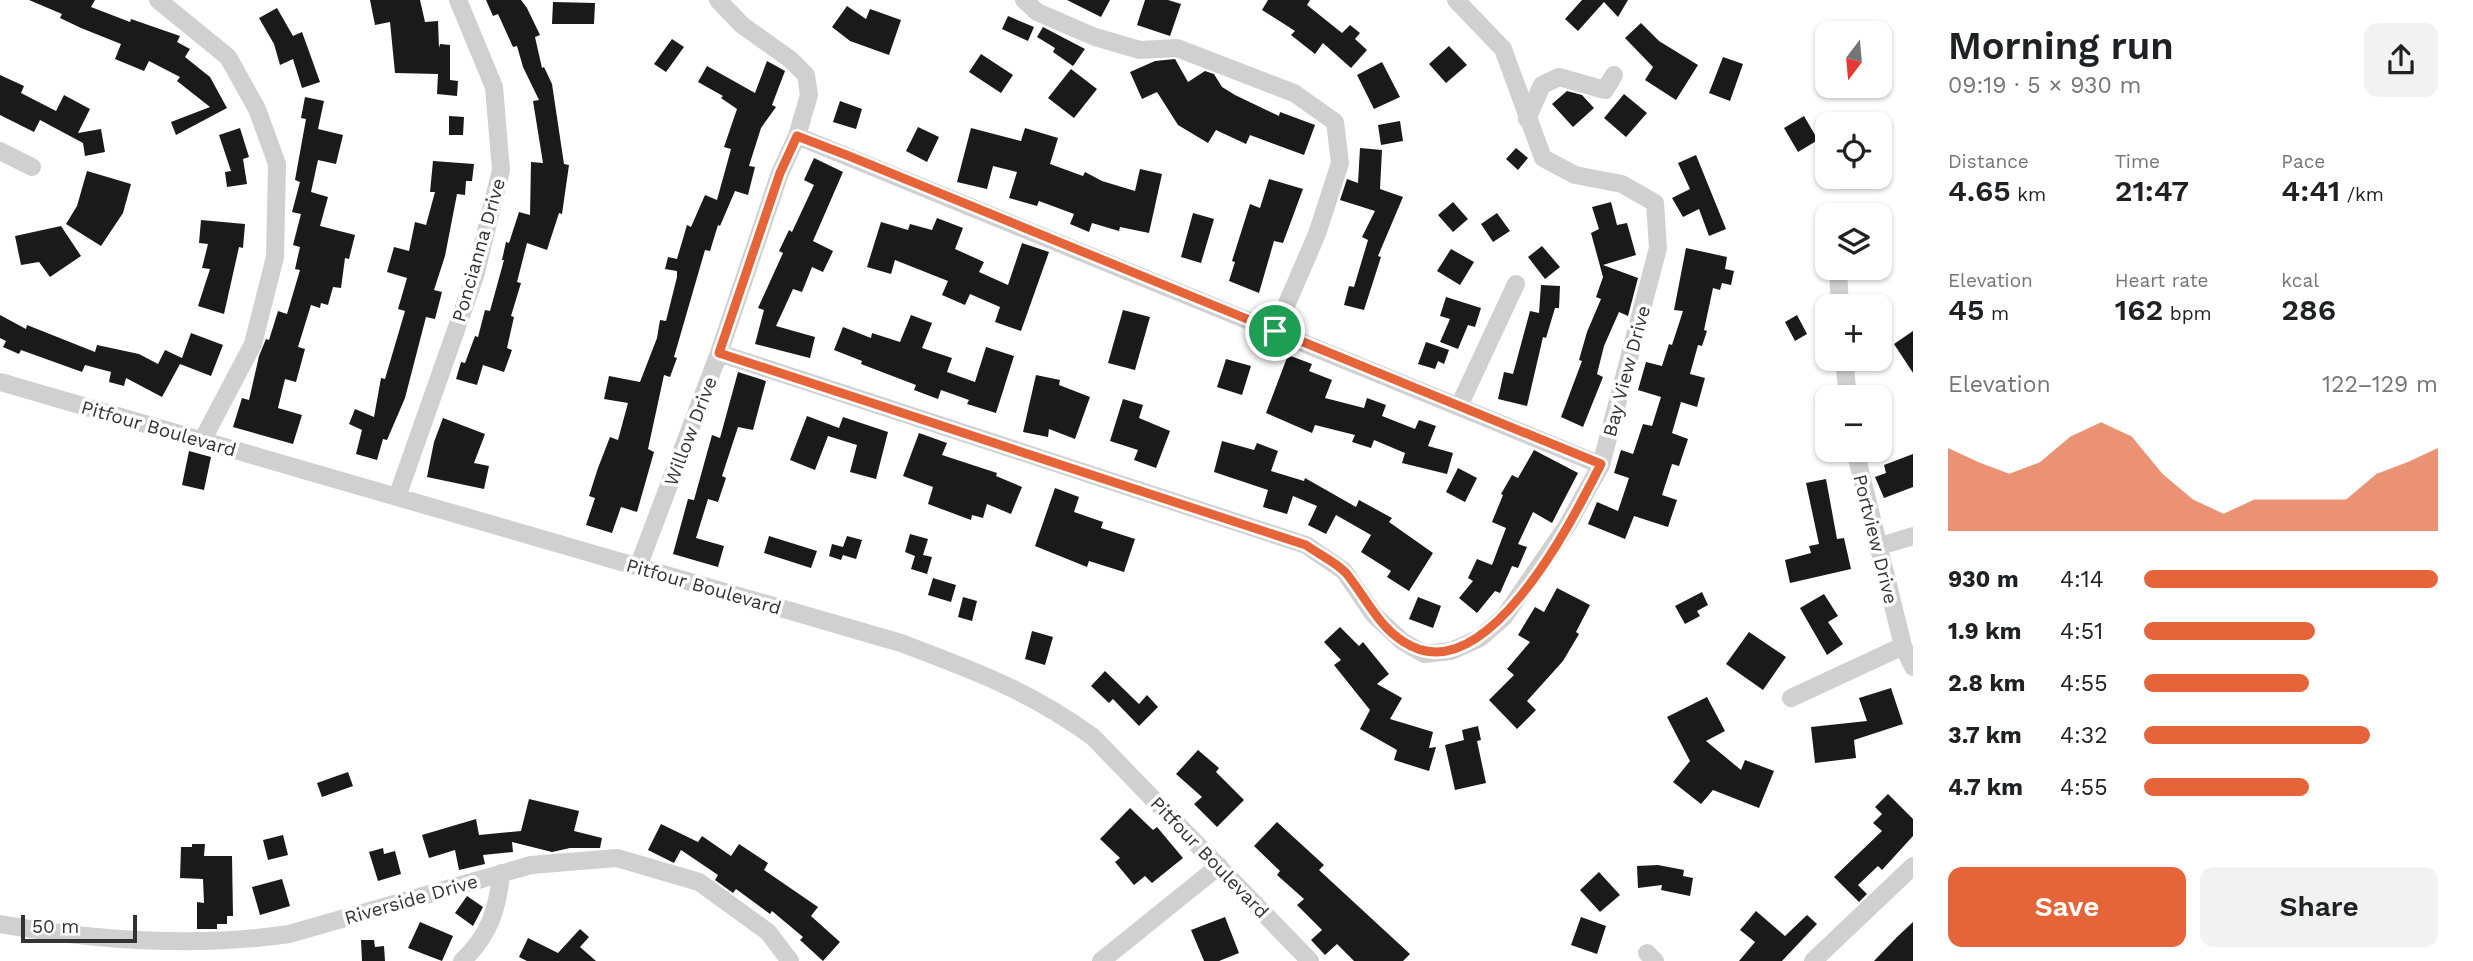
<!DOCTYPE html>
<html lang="en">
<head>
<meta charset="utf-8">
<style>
	body { margin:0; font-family:"Work Sans",sans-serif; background:#f2f2f2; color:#202124; height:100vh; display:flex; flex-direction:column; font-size:26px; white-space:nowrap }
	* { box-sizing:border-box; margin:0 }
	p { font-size:23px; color:#757577 }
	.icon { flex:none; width:38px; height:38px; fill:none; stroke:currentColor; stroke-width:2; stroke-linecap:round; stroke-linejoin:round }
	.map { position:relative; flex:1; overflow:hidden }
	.drawer { display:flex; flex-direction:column; background:#fff; width:560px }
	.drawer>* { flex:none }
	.needle { width:46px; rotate:196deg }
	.tools { position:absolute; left:1815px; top:21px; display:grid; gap:14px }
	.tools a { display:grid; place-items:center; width:77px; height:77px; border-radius:14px; background:#fff; box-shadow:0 2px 5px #0004; font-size:35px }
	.scale { position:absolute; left:21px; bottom:18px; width:116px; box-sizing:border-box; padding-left:7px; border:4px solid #333; border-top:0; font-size:19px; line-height:24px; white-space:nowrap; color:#333; -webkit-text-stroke:5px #fff; paint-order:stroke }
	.pin { position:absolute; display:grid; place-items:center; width:60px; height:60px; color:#fff; margin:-30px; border:4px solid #fff; border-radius:50%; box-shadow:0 2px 7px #0007 }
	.round { display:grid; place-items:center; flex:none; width:74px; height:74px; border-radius:14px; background:#f2f2f2 }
	.overview { display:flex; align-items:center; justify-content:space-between; height:119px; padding:0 35px }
	h1 { font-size:38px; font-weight:600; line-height:52px }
	.metrics { display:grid; grid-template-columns:repeat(3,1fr); gap:10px; height:119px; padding:7px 35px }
	.metrics div { display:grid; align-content:center }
	.metrics b { font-size:30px; font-weight:600 }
	.metrics small { font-size:19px; font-weight:400 }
	.metrics p { font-size:19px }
	.chart { height:196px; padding:14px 35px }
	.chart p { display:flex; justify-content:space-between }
	.chart svg { width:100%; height:126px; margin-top:7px; fill:#e5643a; opacity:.7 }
	.button { display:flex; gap:14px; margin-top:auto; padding:14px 35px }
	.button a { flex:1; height:80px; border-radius:14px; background:#e5643a; color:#fff; font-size:28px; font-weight:600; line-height:80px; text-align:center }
	.button a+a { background:#f2f2f2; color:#202124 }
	ul { padding:0 35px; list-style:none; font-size:23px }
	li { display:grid; grid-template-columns:112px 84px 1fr; align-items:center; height:52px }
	li i { height:18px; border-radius:9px; background:#e5643a }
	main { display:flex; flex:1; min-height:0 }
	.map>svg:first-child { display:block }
</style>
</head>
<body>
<main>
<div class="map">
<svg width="1913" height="961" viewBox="0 0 1913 961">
	<rect width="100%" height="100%" fill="#fff"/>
	<!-- building -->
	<path fill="#1a1a1a" d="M29,0H95L91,7L130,22L131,19L180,36L177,42L190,49L185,57L210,77L227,108L176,135L171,122L210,107L177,81L180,77L149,61L144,71L115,59L121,44L81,28L60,18L62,14Z
		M370,0H420L425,22L438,21L439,48L440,44L450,45V80L458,81L457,96L437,94L438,74L395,73L390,22L375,25Z
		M486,0H521L527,8L540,35L535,37L542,68L544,67L552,84L564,164L569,165L562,214L559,213L547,250L527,243L517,282L521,283L511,316L514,317L507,348L512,350L504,372L483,365L477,385L456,379L461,362L465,363L475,336L478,337L485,310L490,311L504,260H502L506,242L509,243L519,212L530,215L531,162L543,163L533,101L539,100L523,67L517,46L513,47L498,14L493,16Z
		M1067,0H1110L1101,17Z
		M1145,0H1168L1181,4L1170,36L1137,25Z
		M1268,0H1310L1307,5L1342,33L1350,25L1360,33L1355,39L1367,50L1351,68L1323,43L1315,54L1291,35L1295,31L1262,10Z
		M1582,0H1628L1618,17L1604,2L1578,31L1565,19Z
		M553,2L595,3L594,24H552Z
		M847,6L866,19L870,9L901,20L889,55L850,41L832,27Z
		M277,8L293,36L302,32L320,82L302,88L293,59L280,65L274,44L259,18Z
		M1008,16L1034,27L1028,41L1002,29Z
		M1641,23L1659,41L1698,65L1676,100L1645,80L1653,67L1625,38Z
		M1043,27L1085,49L1073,66L1053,52L1055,48L1037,37Z
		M672,39L684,47L666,72L654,64Z
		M1449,46L1467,65L1446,83L1429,64Z
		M981,54L1013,75L1001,93L969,72Z
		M1723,57L1743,64L1730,101L1709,93Z
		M1175,59L1188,82L1205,71L1214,74L1222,87L1235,95L1279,116L1280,112L1315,125L1304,155L1250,135L1246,144L1216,130L1208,143L1178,125L1157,92L1142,99L1130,72L1155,61Z
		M767,61L785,71L772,105L776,107L761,128L749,166L755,167L748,195L735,191L720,226L718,225L710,251L705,250L674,357L677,358L670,377L664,375L648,449L654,452L637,512L621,507L612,533L586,525L595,498L589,496L598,468L610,437L618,440L628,403L604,399L609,376L640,382L657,338L660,320L666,321L677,277V271L665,269L668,257L677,259L687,225L691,227L705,195L717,200L731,149L724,147L737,109L721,98L723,96L698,82L707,66L755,93Z
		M1382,62L1400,97L1374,109L1357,75Z
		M1071,69L1097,89L1074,118L1048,98Z
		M0,75L24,86L21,93L56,111L64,95L90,109L78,133L101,129L105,152L85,156L83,143L40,120L34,132L0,115Z
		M1567,91L1582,95L1594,108L1573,127L1552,104Z
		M1624,94L1647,113L1626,137L1604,118Z
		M305,97L324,101L318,129L343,135L336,164L318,160L311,192L328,197L320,226L355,235L349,259L345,258L341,288L333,287L328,305L321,303L320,308L311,305L298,347L305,349L296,382L285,379L278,408L302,415L293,444L233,427L242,398L249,400L259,356L266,339L269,340L278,311L287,314L300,270L295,269L300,247L293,245L301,214L292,212L300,182L295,180L306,119L301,118Z
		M840,101L862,109L856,129L833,122Z
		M449,116L464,117L463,135H449Z
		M1804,116L1818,140L1798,152L1784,128Z
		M1400,121L1403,141L1381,145L1378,125Z
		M918,127L939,137L927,162L906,151Z
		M240,128L249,157L243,159L247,184L227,187L225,172L231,171L219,135Z
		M971,128L1021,141L1025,128L1058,138L1050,164L1083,176L1085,172L1102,181L1135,191L1140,169L1162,174L1149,233L1120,227L1119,231L1092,223L1089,232L1070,224L1074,214L1039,201L1037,206L1009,198L1017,172L993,166L987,189L957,182Z
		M1360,148L1382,150L1380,189L1403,197L1378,256L1381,257L1364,310L1344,305L1349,286L1354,287L1368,240L1362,237L1375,211L1340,200L1347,179L1358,183Z
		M1516,148L1528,158L1518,170L1506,159Z
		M1696,155L1726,229L1709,236L1699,209L1683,217L1672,198L1690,189L1678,163Z
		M814,158L843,172L813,241L833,251L823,272L812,267L802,292L793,289L776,326L815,337L810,358L755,344L764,310L758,308L783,253L779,251L789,230L792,232L814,185L804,180Z
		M433,161L474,164L472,181H466L465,195L457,194L445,256L434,290L442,292L435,319L426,317L405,398L387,440L383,439L377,460L356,454L362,430L349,424L355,409L374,417L381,378L385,379L405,311L398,309L407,278L387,272L394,247L409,251L415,222L426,225L435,192H430Z
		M87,171L131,184L123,213L101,246L66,224L77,206Z
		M1269,179L1303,189L1283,243L1274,241L1259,293L1229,281L1235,262L1232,261L1250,204L1260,208Z
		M1453,202L1468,219L1453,232L1438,215Z
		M1611,202L1617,225L1627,223L1636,255L1603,265L1638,278L1628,316L1619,312L1604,346L1597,374L1603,377L1583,427L1561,417L1582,361L1579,360L1587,332L1601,299L1596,297L1603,277L1591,233L1599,229L1592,207Z
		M1193,213L1214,219L1201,263L1181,257Z
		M1497,213L1510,231L1493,242L1481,224Z
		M937,218L963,228L955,249L984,262L979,272L1008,285L1022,243L1049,252L1021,331L995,322L1000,307L970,294L965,305L942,295L948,281L895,260L891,274L867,267L881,222L908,230L910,224L932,230Z
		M201,220L245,224L243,248L239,247L224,314L198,306L210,269L202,268L208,244L199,243Z
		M61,226L81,256L50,277L39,262L21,265L15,236Z
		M1542,246L1560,267L1545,279L1528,257Z
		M1686,248L1727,257L1725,269L1734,271L1731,285L1722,283L1720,290L1713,288L1704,330L1707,331L1702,346L1698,345L1690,374L1705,378L1697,407L1681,402L1672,433L1688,439L1679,466L1672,464L1662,495L1677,500L1668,527L1634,516L1625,539L1588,524L1597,502L1618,511L1629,478L1614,473L1621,450L1633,454L1643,424L1652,426L1661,397L1638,390L1646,362L1662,366L1669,344L1672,345L1683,311L1674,310Z
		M1451,249L1474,262L1460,285L1437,271Z
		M1541,285L1560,286L1559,308H1555L1546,338L1543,337L1527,406L1498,399L1504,372L1513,374L1530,311L1539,313Z
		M1446,297L1481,308L1475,327L1468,325L1458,349L1440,342L1450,319L1440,316Z
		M1123,310L1150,317L1135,370L1108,363Z
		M0,315L26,329L27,325L95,352L97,345L139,354L158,364L165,350L182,358L191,333L223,345L211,376L180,364L162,397L126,378L124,386L109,382L111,372L85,365L82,372L21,350L19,354L3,347L6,341L0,338Z
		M911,315L932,323L922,348L952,358L947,372L975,382L986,347L1014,356L996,413L967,404L969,400L941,390L938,399L914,390L916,385L861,364L862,361L834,350L843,327L871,338L872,333L900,342Z
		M1797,315L1807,334L1795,341L1785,322Z
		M1913,331V373L1894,344Z
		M1426,342L1449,350L1444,364L1438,361L1435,369L1418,364Z
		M1288,355L1312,364L1309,371L1332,380L1325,398L1364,408L1367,398L1386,405L1382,416L1415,429L1419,420L1436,426L1428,446L1453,453L1447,474L1402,463L1405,453L1374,440L1371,448L1352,442L1355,435L1315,425L1312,433L1266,413Z
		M1226,359L1251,366L1242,395L1217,387Z
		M738,372L766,381L753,430L738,427L722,476L726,478L718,502L708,499L696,538L724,546L718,567L673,554L688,499L694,500L712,435L720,438Z
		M1036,375L1060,380L1059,385L1090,397L1075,439L1049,429L1048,437L1023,432Z
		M1123,399L1143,405L1139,418L1170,431L1156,468L1134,460L1138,450L1110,441Z
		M807,416L839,428L843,417L888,432L876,479L850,472L857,445L828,436L815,470L790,460Z
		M443,418L485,434L474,463L489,466L484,489L427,477L434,442Z
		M919,433L947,443L942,455L997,473L996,476L1022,487L1011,514L987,504L983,518L972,515L971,520L928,504L933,487L903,476Z
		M1222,441L1254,450L1257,443L1278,451L1271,471L1304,481L1305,478L1356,507L1359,500L1392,518L1389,522L1433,553L1409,591L1387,577L1391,571L1361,552L1371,535L1336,515L1326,534L1308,525L1317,506L1293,496L1287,514L1263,507L1268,490L1214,472Z
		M1534,450L1578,473L1552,523L1533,512L1518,544L1527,547L1518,568L1512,566L1500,593L1495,591L1477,613L1459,598L1473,581L1468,578L1477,559L1492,565L1506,528L1492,522L1503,495L1501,494L1512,475L1518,478Z
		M189,451L211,457L204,490L182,485Z
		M1913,454V487L1884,498L1875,477L1886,473L1884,465Z
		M1458,468L1477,478L1465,502L1446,492Z
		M1826,479L1837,539L1844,538L1851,569L1790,583L1785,560L1811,553L1809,546L1819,544L1806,483Z
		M1055,488L1079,497L1074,512L1103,522L1101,528L1135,539L1124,572L1089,561L1087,567L1035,546Z
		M910,534L928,539L923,555L932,557L927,574L911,569L915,556L905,552Z
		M769,536L817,551L811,568L764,553Z
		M847,536L862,540L856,559L843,555L841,560L829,556L832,544L843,547Z
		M933,578L956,585L951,602L928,595Z
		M1557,588L1590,605L1576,632L1579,634L1563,661L1527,701L1536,710L1517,729L1489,700L1514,675L1507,669L1530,642L1518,635L1535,607L1544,612Z
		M1702,592L1708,605L1697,611L1700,616L1685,624L1675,606Z
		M1824,594L1838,616L1828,622L1843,644L1827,655L1800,608Z
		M963,597L977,601L972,621L958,617Z
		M1418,597L1441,606L1433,628L1409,619Z
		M1340,627L1359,646L1363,642L1389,674L1377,684L1402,698L1390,719L1433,732L1429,748L1436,747L1429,771L1394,760L1397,750L1360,729L1370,710L1334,665L1341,660L1324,642Z
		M1032,631L1053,637L1045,665L1025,659Z
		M1749,632L1786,657L1763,690L1726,664Z
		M1105,671L1139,704L1147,695L1158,707L1139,726L1113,699L1109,703L1091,686Z
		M1891,688L1903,724L1854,740L1856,758L1815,763L1811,727L1867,721L1859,698Z
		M1707,697L1725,731L1706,741L1741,770L1745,760L1774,771L1759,808L1713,790L1701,804L1673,782L1690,761L1667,717Z
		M1478,726L1481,740L1477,741L1486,783L1455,790L1445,745L1464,740L1462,730Z
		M1198,750L1219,768L1216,772L1244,800L1217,827L1194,804L1202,797L1176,774Z
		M348,772L353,786L322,797L317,783Z
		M1888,794L1913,819V836L1882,870L1878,866L1858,885L1867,894L1859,902L1834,877L1882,831L1873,823L1882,814L1875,807Z
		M529,799L579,811L574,831L602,838L600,848H570L552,852L512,842L513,852L483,855L485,864L459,870L455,850L429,858L422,835L476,819L479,835L521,831Z
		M1130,808L1153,830L1157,827L1183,858L1152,883L1145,876L1134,885L1115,862L1120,858L1100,839Z
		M1277,822L1324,865L1319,870L1410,954L1403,961H1354L1337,944L1325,955L1311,940L1322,930L1297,905L1304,899L1277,875L1280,871L1254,846Z
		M661,824L698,842L702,836L731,856L739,844L768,863L764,870L818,907L811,916L840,942L823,961L800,940L803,937L772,911L770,914L736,889L733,893L715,880L718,875L681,850L674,863L648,850Z
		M283,835L288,855L268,860L263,840Z
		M192,844H205L204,856H232L233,916H227V924H217V929H197V902L204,903L203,879L180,878L181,847H192Z
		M383,848L384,854L395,851L401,874L378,881L369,852Z
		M1658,865L1684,870L1683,876L1693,878L1690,896L1661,890L1662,885L1638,888L1637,866Z
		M1599,872L1620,895L1600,912L1580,890Z
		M282,879L290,906L260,915L252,887Z
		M467,896L483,907L473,926L455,913Z
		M1756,911L1785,936L1807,915L1817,924L1782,961H1739L1755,942L1740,930Z
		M1225,917L1239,953L1219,961H1204L1191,930Z
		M1581,917L1606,926L1597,954L1571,945Z
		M420,922L453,936L442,961L408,948Z
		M1913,922V961H1874L1897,937Z
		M580,929L589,937L580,947L596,961H527L519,957L528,938L558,953Z
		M361,940H374L375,947L384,946L385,961H362Z"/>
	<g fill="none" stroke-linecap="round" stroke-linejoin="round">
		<!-- street -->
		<path stroke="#d0d0d0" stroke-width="18" d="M158,0L228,57L257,109L277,164L275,257L253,344L202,441
			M1024,0L1037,12L1095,37L1140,50L1177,48L1294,93L1335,122L1340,163L1317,234L1275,331
			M1527,119L1542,85L1559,77L1605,90L1614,75
			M797,136L1601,465
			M0,151L32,167
			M1838,271L1840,306
			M719,353L1306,545L1344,571L1374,615L1402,641L1424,654L1451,651L1480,638L1504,617L1567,526L1601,465L1658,248L1655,203L1622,184L1575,175L1543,158L1503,49L1456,0
			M1844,359L1848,397
			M0,382L901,643C973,670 1030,691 1093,737L1310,961
			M1459,406L1516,284
			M1855,450L1903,646L1913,667
			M397,497L475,276L501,170L494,87L458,0
			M1877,547L1913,536
			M638,567L719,353L780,173L797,136L809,95L806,75L791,60L742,25L718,0
			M1791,698L1903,646
			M0,924C94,940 195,948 289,934L531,865L617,858L699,882L768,932L790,961
			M1647,953L1655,961
			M462,961C489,936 498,909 501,873
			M1101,961L1219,866
			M1813,961L1913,866"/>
	</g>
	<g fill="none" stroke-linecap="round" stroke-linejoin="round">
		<defs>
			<path id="route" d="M797,136L849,156L1601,464C1572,521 1485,695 1404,642C1377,625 1365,596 1346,573C1336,562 1318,554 1306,545L719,353L780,173Z"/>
		</defs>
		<!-- route casing -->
		<use href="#route" stroke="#fff" stroke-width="14"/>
		<!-- route -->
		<use href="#route" stroke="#e5643a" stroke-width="9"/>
	</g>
	<g text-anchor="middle" stroke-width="7" stroke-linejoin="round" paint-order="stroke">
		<!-- street labels -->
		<g font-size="19" fill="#333" stroke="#fff">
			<text transform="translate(478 250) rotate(-74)" y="7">Poncianna Drive</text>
			<text transform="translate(1626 371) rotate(-75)" y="7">Bay View Drive</text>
			<text transform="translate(159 428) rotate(16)" y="7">Pitfour Boulevard</text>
			<text transform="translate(690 431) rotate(-69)" y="7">Willow Drive</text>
			<text transform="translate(1876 539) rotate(76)" y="7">Portview Drive</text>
			<text transform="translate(704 586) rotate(16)" y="7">Pitfour Boulevard</text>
			<text transform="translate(1210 857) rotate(46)" y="7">Pitfour Boulevard</text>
			<text transform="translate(411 899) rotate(-16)" y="7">Riverside Drive</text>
		</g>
	</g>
</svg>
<div class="tools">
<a><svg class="needle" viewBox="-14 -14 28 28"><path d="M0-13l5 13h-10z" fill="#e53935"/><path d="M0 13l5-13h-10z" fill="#757577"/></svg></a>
<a><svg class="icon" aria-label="locate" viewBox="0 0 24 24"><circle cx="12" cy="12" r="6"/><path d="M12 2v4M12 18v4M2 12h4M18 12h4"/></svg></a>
<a><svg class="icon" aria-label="layers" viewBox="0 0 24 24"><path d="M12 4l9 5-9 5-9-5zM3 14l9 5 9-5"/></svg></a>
<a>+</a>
<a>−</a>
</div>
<div class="scale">50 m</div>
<div class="pin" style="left:1275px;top:331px;background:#1e9e55"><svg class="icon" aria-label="arrive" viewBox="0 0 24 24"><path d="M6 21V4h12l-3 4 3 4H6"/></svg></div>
</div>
<section class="drawer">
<div class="overview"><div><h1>Morning run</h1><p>09:19 · 5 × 930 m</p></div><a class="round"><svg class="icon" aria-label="share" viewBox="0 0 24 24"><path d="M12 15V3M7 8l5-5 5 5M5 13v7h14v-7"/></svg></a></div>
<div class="metrics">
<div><p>Distance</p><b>4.65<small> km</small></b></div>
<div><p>Time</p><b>21:47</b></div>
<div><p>Pace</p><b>4:41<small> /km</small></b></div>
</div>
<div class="metrics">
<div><p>Elevation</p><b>45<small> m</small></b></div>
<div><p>Heart rate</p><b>162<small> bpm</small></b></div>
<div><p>kcal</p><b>286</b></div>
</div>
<div class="chart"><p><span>Elevation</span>122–129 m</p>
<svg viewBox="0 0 160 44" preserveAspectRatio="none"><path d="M0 44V15L10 20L20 24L30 20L40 11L50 6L60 11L70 24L80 33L90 38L100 33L110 33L120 33L130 33L140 24L150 20L160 15V44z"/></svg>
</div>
<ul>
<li><b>930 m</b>4:14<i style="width:100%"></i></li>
<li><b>1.9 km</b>4:51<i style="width:58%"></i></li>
<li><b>2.8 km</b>4:55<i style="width:56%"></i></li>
<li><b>3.7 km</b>4:32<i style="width:77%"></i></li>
<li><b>4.7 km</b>4:55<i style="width:56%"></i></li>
</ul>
<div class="button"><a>Save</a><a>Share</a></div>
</section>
</main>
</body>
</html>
